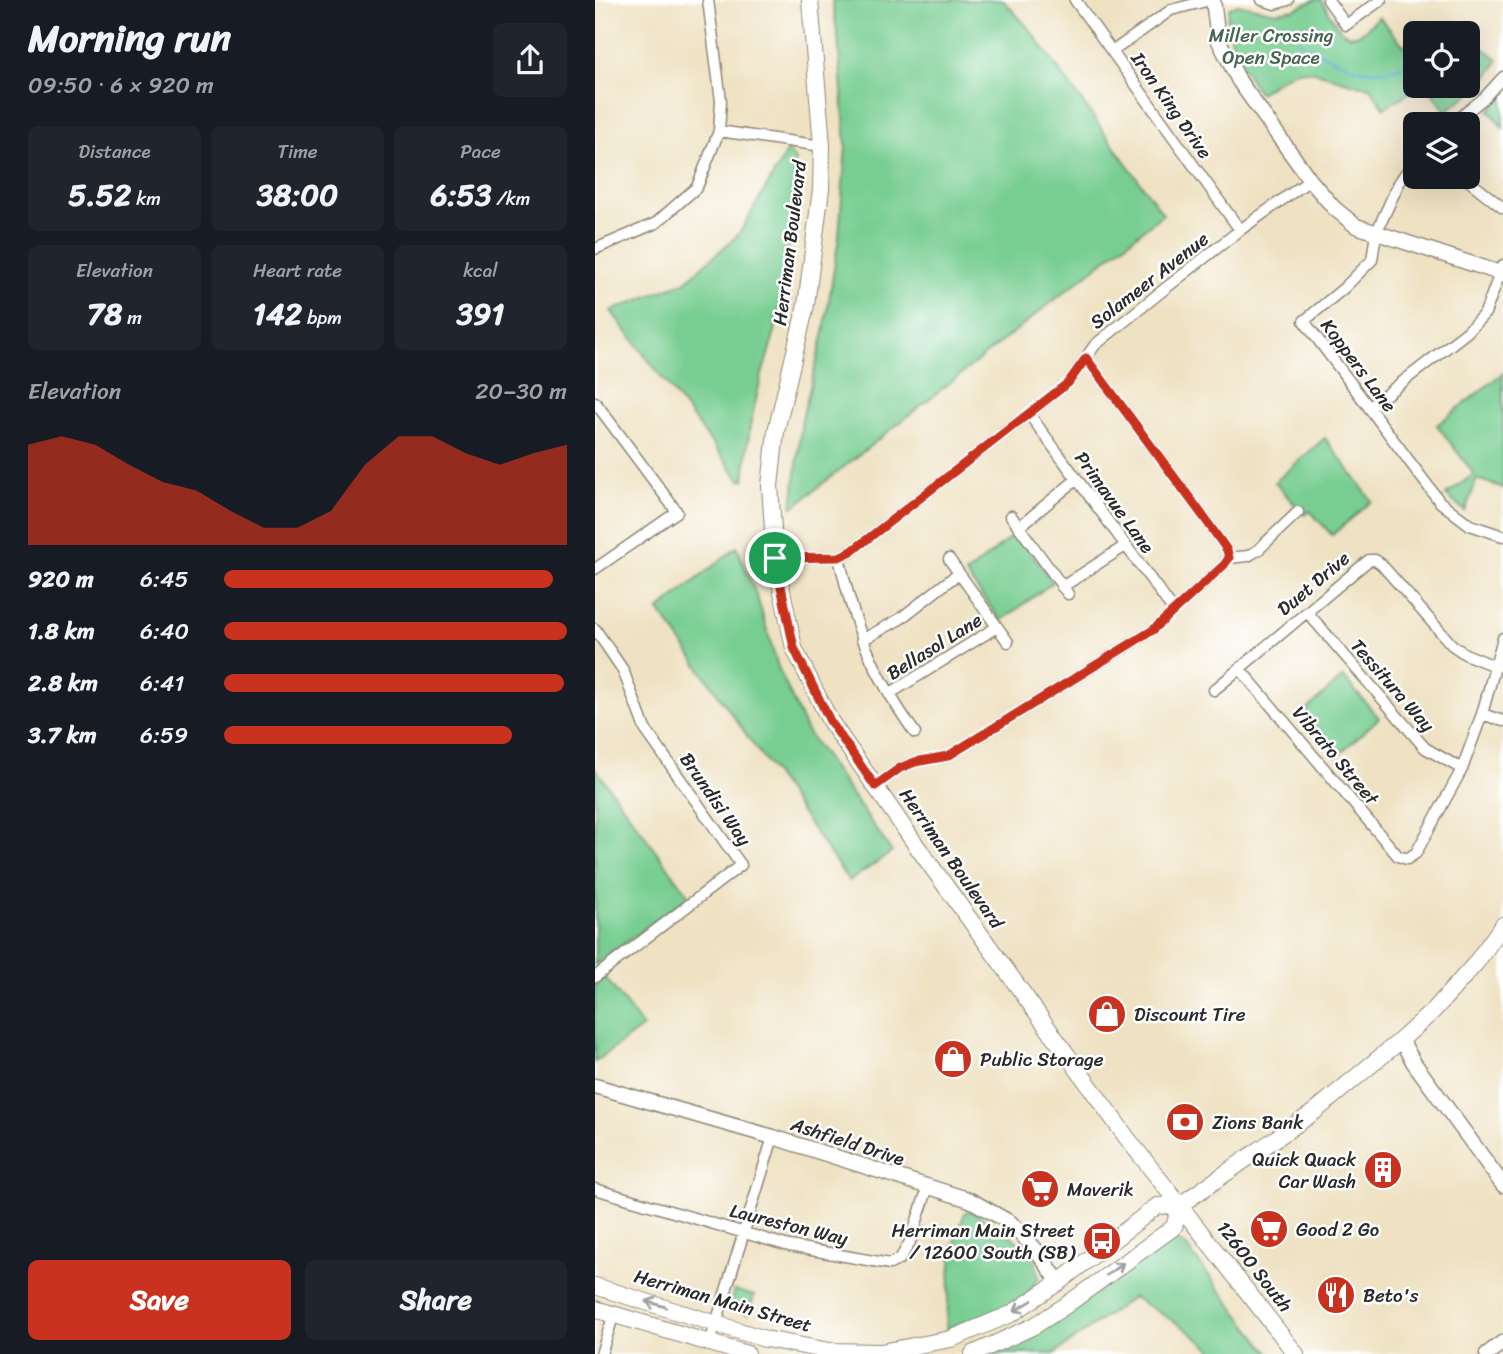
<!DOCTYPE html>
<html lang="en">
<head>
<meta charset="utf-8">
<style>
	body { margin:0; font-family:Sriracha,sans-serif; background:#20242c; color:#f1f3f6; height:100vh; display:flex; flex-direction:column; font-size:26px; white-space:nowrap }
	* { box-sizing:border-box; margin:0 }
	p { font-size:23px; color:#9ea1a6 }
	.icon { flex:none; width:38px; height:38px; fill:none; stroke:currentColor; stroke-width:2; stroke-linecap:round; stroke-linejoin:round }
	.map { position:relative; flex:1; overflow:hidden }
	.details { display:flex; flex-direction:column; background:#171b24; width:595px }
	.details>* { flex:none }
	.fabs { position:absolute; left:808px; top:21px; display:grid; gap:14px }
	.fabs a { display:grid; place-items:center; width:77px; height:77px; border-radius:10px; background:#171b24; box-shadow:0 7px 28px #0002; font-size:35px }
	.pin { position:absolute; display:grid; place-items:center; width:60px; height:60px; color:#fff; margin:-30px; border:4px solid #fff; border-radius:50%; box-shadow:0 2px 7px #0007 }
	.round { display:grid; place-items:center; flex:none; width:74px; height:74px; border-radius:10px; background:#20242c }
	.summary { display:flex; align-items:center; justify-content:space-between; height:119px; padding:0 28px }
	h1 { font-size:38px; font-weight:700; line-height:52px }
	.metrics { display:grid; grid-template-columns:repeat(3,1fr); gap:10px; height:119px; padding:7px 28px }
	.metrics div { display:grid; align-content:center; border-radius:10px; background:#20242c; text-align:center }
	.metrics b { font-size:30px; font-weight:700 }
	.metrics small { font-size:19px; font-weight:400 }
	.metrics p { font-size:19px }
	.chart { height:196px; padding:14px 28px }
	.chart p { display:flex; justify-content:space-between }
	.chart svg { width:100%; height:126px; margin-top:7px; fill:#c8321e; opacity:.7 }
	.button { display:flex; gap:14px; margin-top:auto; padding:14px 28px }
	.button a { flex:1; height:80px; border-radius:10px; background:#c8321e; color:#fff; font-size:28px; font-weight:700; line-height:80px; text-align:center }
	.button a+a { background:#20242c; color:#f1f3f6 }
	ul { padding:0 28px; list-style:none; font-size:23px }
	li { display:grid; grid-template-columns:112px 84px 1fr; align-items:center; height:52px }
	li i { height:18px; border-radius:9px; background:#c8321e }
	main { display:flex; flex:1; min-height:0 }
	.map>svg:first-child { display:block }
</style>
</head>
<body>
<main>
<section class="details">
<div class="summary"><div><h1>Morning run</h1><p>09:50 · 6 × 920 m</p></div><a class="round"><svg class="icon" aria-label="share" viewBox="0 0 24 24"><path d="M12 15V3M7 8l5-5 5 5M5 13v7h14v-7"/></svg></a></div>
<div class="metrics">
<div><p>Distance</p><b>5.52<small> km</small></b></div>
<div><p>Time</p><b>38:00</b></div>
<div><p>Pace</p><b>6:53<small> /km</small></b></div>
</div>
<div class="metrics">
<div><p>Elevation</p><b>78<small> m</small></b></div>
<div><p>Heart rate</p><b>142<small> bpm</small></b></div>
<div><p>kcal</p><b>391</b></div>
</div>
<div class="chart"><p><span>Elevation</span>20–30 m</p>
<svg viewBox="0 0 160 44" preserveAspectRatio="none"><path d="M0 44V9L10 6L20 9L30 16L40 22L50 25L60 32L70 38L80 38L90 32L100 16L110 6L120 6L130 12L140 16L150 12L160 9V44z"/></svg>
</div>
<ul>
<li><b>920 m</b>6:45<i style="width:96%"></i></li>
<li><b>1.8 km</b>6:40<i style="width:100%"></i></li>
<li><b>2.8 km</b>6:41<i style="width:99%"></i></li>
<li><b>3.7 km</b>6:59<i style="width:84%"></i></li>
</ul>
<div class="button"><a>Save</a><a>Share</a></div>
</section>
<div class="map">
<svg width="908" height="1354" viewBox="0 0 908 1354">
	<rect width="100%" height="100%" fill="#fff"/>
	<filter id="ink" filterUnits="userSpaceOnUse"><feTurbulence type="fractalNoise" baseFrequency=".0143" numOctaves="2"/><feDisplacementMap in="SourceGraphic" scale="14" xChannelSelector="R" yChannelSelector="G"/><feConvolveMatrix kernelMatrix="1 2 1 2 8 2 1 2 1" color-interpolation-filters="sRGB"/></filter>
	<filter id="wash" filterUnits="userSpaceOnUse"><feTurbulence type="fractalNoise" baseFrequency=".00686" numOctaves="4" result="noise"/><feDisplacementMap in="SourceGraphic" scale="28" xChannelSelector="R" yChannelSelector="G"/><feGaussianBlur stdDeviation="1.57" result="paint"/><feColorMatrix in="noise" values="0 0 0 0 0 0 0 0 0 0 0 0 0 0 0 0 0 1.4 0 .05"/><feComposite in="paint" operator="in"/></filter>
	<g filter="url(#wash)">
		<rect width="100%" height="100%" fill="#efe2c3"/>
		<!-- green -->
		<path fill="#78ce92" stroke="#527c5e" stroke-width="2" d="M237,0H408L436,31L568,214L197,508L207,419L229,332L244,237L251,146L243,38Z
			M719,0H726C737,14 747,50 771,29C776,25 779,21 784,17L809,46L821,39V86H825L789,108L775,87C752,86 725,68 703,71C691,73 675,87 664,93C650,73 626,33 634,8L642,4L681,12L700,9Z
			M873,36L903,59C894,83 870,96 851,111L832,86H873Z
			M908,94V128L894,110Z
			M193,150L200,159L199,203L189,282L180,331L166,378L155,425L149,480H145L16,311L90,282L144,234Z
			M908,373V488L882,479L870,511L851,495L879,474L842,425Z
			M730,438L777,501L737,535L715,511L709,515L680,482Z
			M421,533L458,582L406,621L371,574Z
			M142,547L163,600L183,667L211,730L297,852L254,881L64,610Z
			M748,677L784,718L742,756L706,715Z
			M0,768L94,896L0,965Z
			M10,977L48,1027L0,1062V984Z
			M376,1211L411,1231L439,1258L444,1277L431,1296L412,1308L351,1329L357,1252L370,1212Z
			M578,1240L590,1245L675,1354H623L588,1327L538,1297L459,1354H398L456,1325L570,1242Z
			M139,1290L159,1296L154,1314L134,1308Z"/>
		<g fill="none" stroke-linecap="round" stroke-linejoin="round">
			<!-- stream -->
			<path stroke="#5bacd5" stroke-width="2.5" d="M701,40C742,61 775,85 821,60
				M873,63L889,73"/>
		</g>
	</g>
	<g filter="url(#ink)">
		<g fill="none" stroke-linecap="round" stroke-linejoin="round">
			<defs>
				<path id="minor" d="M480,0L645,230
					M667,0L680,4L693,0
					M733,0L751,25L786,0
					M518,51L576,10L615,0
					M857,124L889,98L908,77
					M124,131L227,146
					M821,158L804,183L781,233L777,260L749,288L709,321L845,502L875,525L908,536
					M869,177L908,208
					M0,249L61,223L102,187L124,131L126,101L113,0
					M491,358L608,516L632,550L633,558
					M0,402L82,512L0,569
					M775,407L872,332L890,313L908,265
					M434,414L579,611
					M416,516L473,594
					M424,527L482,479
					M244,557C260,629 277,672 320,733
					M180,558L244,557L257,551L473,383L500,345L562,295L645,230L715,180
					M633,558L653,556L663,550L703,512
					M354,559L413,642
					M467,587L530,546
					M712,612L830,748L867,769
					M0,629L28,670L50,729L146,865L0,977
					M267,640L305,619L364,573
					M645,669L803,856L812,859L821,853L867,769L887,714L908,638
					M619,690L774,560H780L786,564L857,645L870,654L902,667
					M294,694L402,627
					M887,714L908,721
					M280,786L305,768L320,762L353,756L558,630L629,565L633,558
					M0,1189L194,1246L295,1264L305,1259L315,1242L333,1187
					M115,1343L178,1137
					M6,1354L19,1314"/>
				<path id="tertiary" d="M618,0L623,39L644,81L715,180L739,208L761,226L908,274
					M806,1040L819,1063L908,1185
					M0,1086L178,1137L375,1200L416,1223L442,1251L464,1282
					M892,1354L908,1342"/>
				<path id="secondary" d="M215,0L227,146L226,189L211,305L181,431L175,486L180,558L199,648L235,721L321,845L532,1138L701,1354
					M585,1205L719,1112L806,1040L839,1010L880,964L908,925
					M0,1286L170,1339L235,1351L286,1352L356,1339L416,1314L464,1282L562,1206L585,1205
					M0,1309L152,1354
					M378,1354L439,1326L470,1306L579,1227L585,1205"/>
			</defs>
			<!-- minor casing -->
			<use href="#minor" stroke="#8d8677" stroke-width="13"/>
			<!-- tertiary casing -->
			<use href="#tertiary" stroke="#8d8677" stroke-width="17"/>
			<!-- secondary casing -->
			<use href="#secondary" stroke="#8d8677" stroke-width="18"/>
			<!-- minor -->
			<use href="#minor" stroke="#fff" stroke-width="10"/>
			<!-- tertiary -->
			<use href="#tertiary" stroke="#fff" stroke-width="14"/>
			<!-- secondary -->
			<use href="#secondary" stroke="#fff" stroke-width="16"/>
		</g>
		<!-- one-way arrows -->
		<defs><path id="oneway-shaft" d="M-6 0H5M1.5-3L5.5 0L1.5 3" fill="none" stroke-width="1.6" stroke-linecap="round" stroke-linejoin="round" transform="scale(1.75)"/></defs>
		<g stroke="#a0a0a0">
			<use href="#oneway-shaft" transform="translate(520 1269) rotate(-36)"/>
			<use href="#oneway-shaft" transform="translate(61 1304) rotate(-163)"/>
			<use href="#oneway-shaft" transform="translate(428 1306) rotate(149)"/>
		</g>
	</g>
	<g fill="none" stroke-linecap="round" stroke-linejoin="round" filter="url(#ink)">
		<defs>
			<path id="route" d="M491,358L608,516L632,550L634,558L629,565L558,630L353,756L320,762L305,768L280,786L235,721L199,648L180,558L244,557L257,551L473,383Z"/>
		</defs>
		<!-- route casing -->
		<use href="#route" stroke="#fff" stroke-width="14"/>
		<!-- route -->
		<use href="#route" stroke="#c8321e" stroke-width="9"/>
	</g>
	<!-- icons -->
	<defs>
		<symbol id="shop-disc" viewBox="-11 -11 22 22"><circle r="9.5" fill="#c8321e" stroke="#fff"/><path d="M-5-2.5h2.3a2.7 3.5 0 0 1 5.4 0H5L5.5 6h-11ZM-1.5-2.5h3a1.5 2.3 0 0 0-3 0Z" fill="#fff"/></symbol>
		<symbol id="bank-disc" viewBox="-11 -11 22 22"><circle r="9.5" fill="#c8321e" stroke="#fff"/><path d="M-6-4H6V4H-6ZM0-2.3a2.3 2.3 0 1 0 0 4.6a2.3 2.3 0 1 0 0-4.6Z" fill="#fff"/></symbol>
		<symbol id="building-disc" viewBox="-11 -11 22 22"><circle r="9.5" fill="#c8321e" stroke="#fff"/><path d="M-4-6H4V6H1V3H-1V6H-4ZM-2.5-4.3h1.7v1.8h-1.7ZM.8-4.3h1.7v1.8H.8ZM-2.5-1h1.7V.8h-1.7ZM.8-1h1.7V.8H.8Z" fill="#fff"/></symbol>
		<symbol id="supermarket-disc" viewBox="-11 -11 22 22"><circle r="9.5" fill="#c8321e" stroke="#fff"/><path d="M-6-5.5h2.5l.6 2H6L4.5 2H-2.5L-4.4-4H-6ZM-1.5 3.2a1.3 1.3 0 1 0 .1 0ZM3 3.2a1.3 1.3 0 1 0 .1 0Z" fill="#fff"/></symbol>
		<symbol id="bus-disc" viewBox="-11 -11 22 22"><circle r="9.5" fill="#c8321e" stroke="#fff"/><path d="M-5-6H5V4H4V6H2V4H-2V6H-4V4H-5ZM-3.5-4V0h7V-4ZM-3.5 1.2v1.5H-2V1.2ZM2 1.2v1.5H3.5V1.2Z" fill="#fff"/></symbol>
		<symbol id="restaurant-disc" viewBox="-11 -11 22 22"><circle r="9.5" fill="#c8321e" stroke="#fff"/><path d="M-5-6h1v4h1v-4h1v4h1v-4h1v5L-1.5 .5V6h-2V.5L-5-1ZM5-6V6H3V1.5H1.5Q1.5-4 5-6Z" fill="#fff"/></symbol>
	</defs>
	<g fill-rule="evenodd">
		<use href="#shop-disc" x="490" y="992" width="44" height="44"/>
		<use href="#shop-disc" x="336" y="1037" width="44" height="44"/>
		<use href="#bank-disc" x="568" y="1100" width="44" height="44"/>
		<use href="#building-disc" x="766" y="1148" width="44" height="44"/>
		<use href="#supermarket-disc" x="423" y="1167" width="44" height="44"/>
		<use href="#supermarket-disc" x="652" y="1207" width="44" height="44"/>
		<use href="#bus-disc" x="485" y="1219" width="44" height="44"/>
		<use href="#restaurant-disc" x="719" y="1273" width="44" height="44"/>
	</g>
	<g text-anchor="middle" stroke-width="5" stroke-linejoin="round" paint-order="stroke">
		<!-- park labels -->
		<g font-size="19" fill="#46644f" stroke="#fff">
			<text x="676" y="42">Miller Crossing<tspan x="676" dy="22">Open Space</tspan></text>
		</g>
		<!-- street labels -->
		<g font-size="19" fill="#2b2b2b" stroke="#fff">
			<text transform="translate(577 105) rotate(55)" y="7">Iron King Drive</text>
			<text transform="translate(194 243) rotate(-83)" y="7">Herriman Boulevard</text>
			<text transform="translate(554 280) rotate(-38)" y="7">Solameer Avenue</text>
			<text transform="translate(764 365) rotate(53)" y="7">Koppers Lane</text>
			<text transform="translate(520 502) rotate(54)" y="7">Primavue Lane</text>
			<text transform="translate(718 583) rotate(-40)" y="7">Duet Drive</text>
			<text transform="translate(339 646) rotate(-32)" y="7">Bellasol Lane</text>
			<text transform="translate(798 685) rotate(49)" y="7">Tessitura Way</text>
			<text transform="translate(741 755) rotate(50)" y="7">Vibrato Street</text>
			<text transform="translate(121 799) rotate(55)" y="7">Brundisi Way</text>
			<text transform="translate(357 858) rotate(55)" y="7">Herriman Boulevard</text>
			<text transform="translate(253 1141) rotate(18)" y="7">Ashfield Drive</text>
			<text transform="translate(194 1224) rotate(14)" y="7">Laureston Way</text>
			<text transform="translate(660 1266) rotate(52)" y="7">12600 South</text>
			<text transform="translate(128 1300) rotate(16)" y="7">Herriman Main Street</text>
		</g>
		<!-- poi labels -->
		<g font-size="19" fill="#2b2b2b" stroke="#fff" text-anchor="start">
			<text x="539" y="1021">Discount Tire</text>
			<text x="385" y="1066">Public Storage</text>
			<text x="617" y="1129">Zions Bank</text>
			<text x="761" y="1166" text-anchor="end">Quick Quack<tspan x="761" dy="22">Car Wash</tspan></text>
			<text x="472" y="1196">Maverik</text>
			<text x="701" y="1236">Good 2 Go</text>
			<text x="480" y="1237" text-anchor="end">Herriman Main Street<tspan x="480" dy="22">/ 12600 South (SB)</tspan></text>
			<text x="768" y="1302">Beto's</text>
		</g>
	</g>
</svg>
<div class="fabs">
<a><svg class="icon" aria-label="locate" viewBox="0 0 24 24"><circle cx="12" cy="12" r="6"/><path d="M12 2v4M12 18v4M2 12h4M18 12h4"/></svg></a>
<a><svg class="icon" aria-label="layers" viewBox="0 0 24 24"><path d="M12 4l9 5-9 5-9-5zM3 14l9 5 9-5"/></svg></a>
</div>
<div class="pin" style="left:180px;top:558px;background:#1e9e55"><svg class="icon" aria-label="arrive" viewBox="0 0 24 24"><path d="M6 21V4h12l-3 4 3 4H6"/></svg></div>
</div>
</main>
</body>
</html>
